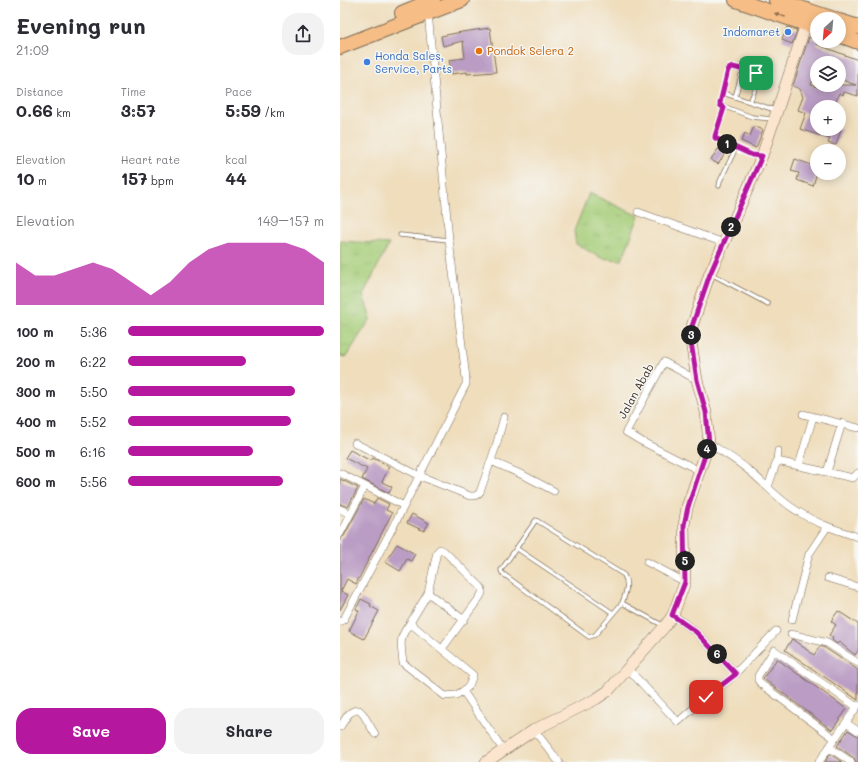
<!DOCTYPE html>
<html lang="en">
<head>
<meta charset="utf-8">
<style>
	body { margin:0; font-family:Mali,sans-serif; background:#f2f2f3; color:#2b2b33; height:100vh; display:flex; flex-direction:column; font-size:15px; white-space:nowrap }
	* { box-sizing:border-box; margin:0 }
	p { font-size:13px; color:#7c7c81 }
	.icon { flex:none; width:22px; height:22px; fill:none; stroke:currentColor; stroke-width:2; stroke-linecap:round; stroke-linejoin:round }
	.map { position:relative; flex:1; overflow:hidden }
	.drawer { display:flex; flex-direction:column; background:#fff; width:340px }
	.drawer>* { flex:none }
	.needle { width:26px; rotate:206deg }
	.fabs { position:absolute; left:470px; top:12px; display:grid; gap:8px }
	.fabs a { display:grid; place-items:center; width:36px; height:36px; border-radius:50%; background:#fff; box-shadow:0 2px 10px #0003; font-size:20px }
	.pin { position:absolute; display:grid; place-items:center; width:34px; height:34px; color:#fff; margin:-17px; border-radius:8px; box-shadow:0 2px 6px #0006 }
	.km { position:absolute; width:20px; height:20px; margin:-10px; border-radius:50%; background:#222; color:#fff; font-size:11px; line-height:20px; text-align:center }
	.round { display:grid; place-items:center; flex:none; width:42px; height:42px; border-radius:16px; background:#f2f2f3 }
	.head { display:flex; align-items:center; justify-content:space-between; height:68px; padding:0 16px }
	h1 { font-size:22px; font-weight:700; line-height:30px }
	.metrics { display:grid; grid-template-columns:repeat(3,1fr); gap:6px; height:68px; padding:4px 16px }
	.metrics div { display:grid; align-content:center }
	.metrics b { font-size:17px; font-weight:700 }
	.metrics small { font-size:11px; font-weight:400 }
	.metrics p { font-size:11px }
	.chart { height:112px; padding:8px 16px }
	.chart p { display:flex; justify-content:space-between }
	.chart svg { width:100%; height:72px; margin-top:4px; fill:#b5179e; opacity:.7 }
	.cta { display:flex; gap:8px; margin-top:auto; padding:8px 16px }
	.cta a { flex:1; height:46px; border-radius:16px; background:#b5179e; color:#fff; font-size:16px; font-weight:700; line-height:46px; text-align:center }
	.cta a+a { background:#f2f2f3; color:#2b2b33 }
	ul { padding:0 16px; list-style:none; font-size:13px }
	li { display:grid; grid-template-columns:64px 48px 1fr; align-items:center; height:30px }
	li i { height:10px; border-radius:5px; background:#b5179e }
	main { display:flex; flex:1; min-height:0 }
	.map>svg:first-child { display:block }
</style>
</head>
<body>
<main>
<section class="drawer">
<div class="head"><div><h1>Evening run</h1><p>21:09</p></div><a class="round"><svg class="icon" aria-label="share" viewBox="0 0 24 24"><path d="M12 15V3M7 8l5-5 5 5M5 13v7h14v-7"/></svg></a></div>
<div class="metrics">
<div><p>Distance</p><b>0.66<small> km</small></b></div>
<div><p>Time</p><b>3:57</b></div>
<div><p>Pace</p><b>5:59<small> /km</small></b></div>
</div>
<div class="metrics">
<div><p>Elevation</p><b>10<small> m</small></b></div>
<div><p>Heart rate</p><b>157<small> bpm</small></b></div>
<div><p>kcal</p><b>44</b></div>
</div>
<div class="chart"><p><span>Elevation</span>149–157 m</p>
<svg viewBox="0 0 160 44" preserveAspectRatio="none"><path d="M0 44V18L10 26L20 26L30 22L40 18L50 22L60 30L70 38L80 30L90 18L100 10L110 6L120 6L130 6L140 6L150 10L160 18V44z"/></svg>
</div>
<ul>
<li><b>100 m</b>5:36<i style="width:100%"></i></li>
<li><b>200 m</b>6:22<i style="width:60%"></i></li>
<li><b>300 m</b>5:50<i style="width:85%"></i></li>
<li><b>400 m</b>5:52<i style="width:83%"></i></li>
<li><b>500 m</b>6:16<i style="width:64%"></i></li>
<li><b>600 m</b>5:56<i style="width:79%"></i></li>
</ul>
<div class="cta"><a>Save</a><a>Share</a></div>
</section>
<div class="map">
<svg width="518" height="762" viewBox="0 0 518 762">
	<defs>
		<pattern id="grass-tufts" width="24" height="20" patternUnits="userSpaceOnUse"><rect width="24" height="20" fill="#a6cd78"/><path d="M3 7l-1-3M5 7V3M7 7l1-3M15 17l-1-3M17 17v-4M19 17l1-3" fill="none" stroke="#90b067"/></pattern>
	</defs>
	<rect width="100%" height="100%" fill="#f6f6f2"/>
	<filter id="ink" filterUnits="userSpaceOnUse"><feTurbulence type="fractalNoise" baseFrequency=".025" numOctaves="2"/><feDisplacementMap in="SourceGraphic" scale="8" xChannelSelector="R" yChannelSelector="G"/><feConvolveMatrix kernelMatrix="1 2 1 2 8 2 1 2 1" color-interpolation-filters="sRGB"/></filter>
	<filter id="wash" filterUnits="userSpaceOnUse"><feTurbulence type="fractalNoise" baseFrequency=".012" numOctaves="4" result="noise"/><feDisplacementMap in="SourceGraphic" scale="16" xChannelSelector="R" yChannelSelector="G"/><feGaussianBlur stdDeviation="0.9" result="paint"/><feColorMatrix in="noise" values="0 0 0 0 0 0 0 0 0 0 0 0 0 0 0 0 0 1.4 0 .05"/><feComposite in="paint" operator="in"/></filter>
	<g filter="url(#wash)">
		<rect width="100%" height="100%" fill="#efddbb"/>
		<!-- grass -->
		<path fill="url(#grass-tufts)" stroke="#707c4b" d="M249,193L299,216L282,260L261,258L236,244L234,231Z
			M0,241L49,244L23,295L31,318L6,357L0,356Z"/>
		<g id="blocks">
			<!-- building -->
			<path fill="#ba9cc4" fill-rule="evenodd" d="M447,27L457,30L452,44L442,40Z
				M150,28L156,72L127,74V72L112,74L109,60L125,58L123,41L103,46L101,36L122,32Z
				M469,37L477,40L476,44L518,60V96L504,92L503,95L499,93L494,107H477V129H501L496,145L488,143L490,139L460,129L466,113L458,110L463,97L460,89L453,86ZM477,63H499V79L516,85H485L483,89L471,85L477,69Z
				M414,126L423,130L416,148L401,141L405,133L410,136Z
				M378,149L385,154L378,164L371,160Z
				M455,159L477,167V172L473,186L457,180L459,173L451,171Z
				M10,450L31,461L33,458L49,467L42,482L52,487L49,493L22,479L27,469L5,458Z
				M0,479L18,488L8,507L0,504Z
				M37,498L49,504L46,510L52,513L16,584L7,579L1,591L8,595L0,610V539L4,536L24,499L34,504Z
				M72,514L89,523L84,531L67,523Z
				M57,544L75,554L71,561L67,559L60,571L45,562Z
				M21,599L31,604L30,606L39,611L24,639L9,631L19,611L16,609Z
				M498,611L518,624V651L515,655L499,642L497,644L492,640L493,638L489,635L496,625L491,621Z
				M452,639L474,655L480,646L485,648L518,670V700L445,650Z
				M437,659L507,709L492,730L425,680L423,678Z
				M508,730L518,736V762H516L514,758L497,746Z
				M490,754L502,762H485Z"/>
		</g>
	</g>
	<g filter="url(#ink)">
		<use href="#blocks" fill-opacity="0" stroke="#7a6955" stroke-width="1"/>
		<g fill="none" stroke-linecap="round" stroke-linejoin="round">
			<defs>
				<path id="lane" d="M383,93L435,110
					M395,97L403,69
					M410,102L419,80L418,74L403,69L390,68L388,70L380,105L412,117L432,119
					M384,108L375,136V138L396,148
					M379,186L380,181L396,148L412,155L419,156
					M60,235L109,240
					M371,274L428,304
					M176,548L273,613
					M282,603C286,593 289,584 284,575L196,520L161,570L162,573L249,637L255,635L282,603L322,625"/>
				<path id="street" d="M298,212L384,243
					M357,380L324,362L286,432L301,441L360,471
					M463,414L518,428
					M15,443L80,476L130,496C135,496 137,496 140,492L156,446L164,417
					M369,443C382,452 395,459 407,469C425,483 439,501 459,512C477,524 497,530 518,537
					M151,461L185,476L214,491
					M437,461L513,478L518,473
					M459,465L473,417
					M487,472L502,423
					M0,473L64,506
					M428,487L437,461L438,451
					M0,509L10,514
					M0,534L25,486
					M307,562L345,582
					M488,578L518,587
					M88,593L124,620
					M333,615L356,632L396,674
					M452,620L469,554L487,527
					M0,622L4,619L64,506L126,384V378L109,240L88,12
					M70,623C58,639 61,644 63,663L105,696L116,695L123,691
					M451,634L487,643L518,663
					M102,649L140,597L142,593V589L140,586L104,551L100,549L97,552L88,593L70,623L133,675L129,686L123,691L164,751
					M288,669L338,722L366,697L390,679L436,631
					M506,723L518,731
					M0,727C5,720 9,709 19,710L23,714L35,734
					M194,730L219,762
					M495,739L421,684L418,680V676L434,650L517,707
					M489,747L511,762
					M479,762L518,705"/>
				<path id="secondary" d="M146,762L194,730L256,699L268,691L325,626L333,615L345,582L344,525L347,507L369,443L366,412L357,380L351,342V329L370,273L384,243L422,156L466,24"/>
				<path id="highway" d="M396,0L477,28
					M436,0L494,19
					M62,13L93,0
					M499,21L518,27
					M499,35L518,42
					M0,47L122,0"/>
			</defs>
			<!-- lane casing -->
			<use href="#lane" stroke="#7a6955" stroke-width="5"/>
			<!-- street casing -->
			<use href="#street" stroke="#7a6955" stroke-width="8"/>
			<!-- secondary casing -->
			<use href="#secondary" stroke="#7a6955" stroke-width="12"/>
			<!-- highway casing -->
			<use href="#highway" stroke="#7a6955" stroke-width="16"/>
			<!-- lane -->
			<use href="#lane" stroke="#fff" stroke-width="3.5"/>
			<!-- street -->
			<use href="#street" stroke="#fff" stroke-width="7"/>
			<!-- secondary -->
			<use href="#secondary" stroke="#fbe5cf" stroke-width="11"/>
			<!-- highway -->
			<use href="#highway" stroke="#f6be86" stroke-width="14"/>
		</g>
		<!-- one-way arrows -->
		<defs><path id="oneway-solid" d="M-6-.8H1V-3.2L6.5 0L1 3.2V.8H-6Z"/></defs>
		<use fill="#8f6d4d" href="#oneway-solid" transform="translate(440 15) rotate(-161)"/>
	</g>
	<g fill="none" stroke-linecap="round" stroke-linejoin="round" filter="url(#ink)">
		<defs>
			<path id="route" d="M366,697L396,674L356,632L332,615L345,582L344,525L348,507L369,443L366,412L357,380L351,342V329L370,274L422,156L412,155L375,138V136L384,108L380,105V103L388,70L390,68L393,67L416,73"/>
		</defs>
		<!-- route casing -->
		<use href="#route" stroke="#fff" stroke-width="8"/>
		<!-- route -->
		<use href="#route" stroke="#b5179e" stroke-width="5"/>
	</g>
	<!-- markers -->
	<g fill="#3f7fe0" stroke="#f6f6f2" stroke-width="1.5">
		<circle cx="448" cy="32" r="4"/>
		<circle cx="27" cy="62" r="4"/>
	</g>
	<circle fill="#e8710a" stroke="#f6f6f2" stroke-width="1.5" cx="139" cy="51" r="4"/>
	<g text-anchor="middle" stroke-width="3" stroke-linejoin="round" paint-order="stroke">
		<!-- shop labels -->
		<g font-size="11" fill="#366cbe" stroke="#f6f6f2" text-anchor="end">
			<text x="440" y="36">Indomaret</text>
			<text x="35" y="60" text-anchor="start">Honda Sales,<tspan x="35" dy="13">Service, Parts</tspan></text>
		</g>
		<!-- food labels -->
		<g font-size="11" fill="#c56008" stroke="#f6f6f2" text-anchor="start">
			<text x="147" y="55">Pondok Selera 2</text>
		</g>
		<!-- street labels -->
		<g font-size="11" fill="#3b2a1e" stroke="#f6f6f2">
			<text transform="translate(296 391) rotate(-61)" y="4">Jalan Abab</text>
		</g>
	</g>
</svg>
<div class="fabs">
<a><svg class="needle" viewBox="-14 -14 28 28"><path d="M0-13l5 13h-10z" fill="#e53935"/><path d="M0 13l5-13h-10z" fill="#7c7c81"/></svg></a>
<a><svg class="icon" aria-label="layers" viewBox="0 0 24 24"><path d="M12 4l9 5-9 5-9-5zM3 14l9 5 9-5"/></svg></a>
<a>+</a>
<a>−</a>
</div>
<div class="pin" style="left:416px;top:73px;background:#1e9e55"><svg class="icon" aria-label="arrive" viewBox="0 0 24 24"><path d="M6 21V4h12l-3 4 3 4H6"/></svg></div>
<div class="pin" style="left:366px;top:697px;background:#d93025"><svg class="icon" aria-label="check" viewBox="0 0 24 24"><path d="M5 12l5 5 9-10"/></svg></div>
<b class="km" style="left:387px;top:144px">1</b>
<b class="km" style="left:391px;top:227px">2</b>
<b class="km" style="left:351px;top:335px">3</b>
<b class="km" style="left:367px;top:449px">4</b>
<b class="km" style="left:345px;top:561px">5</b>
<b class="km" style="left:377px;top:654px">6</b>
</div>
</main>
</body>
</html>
